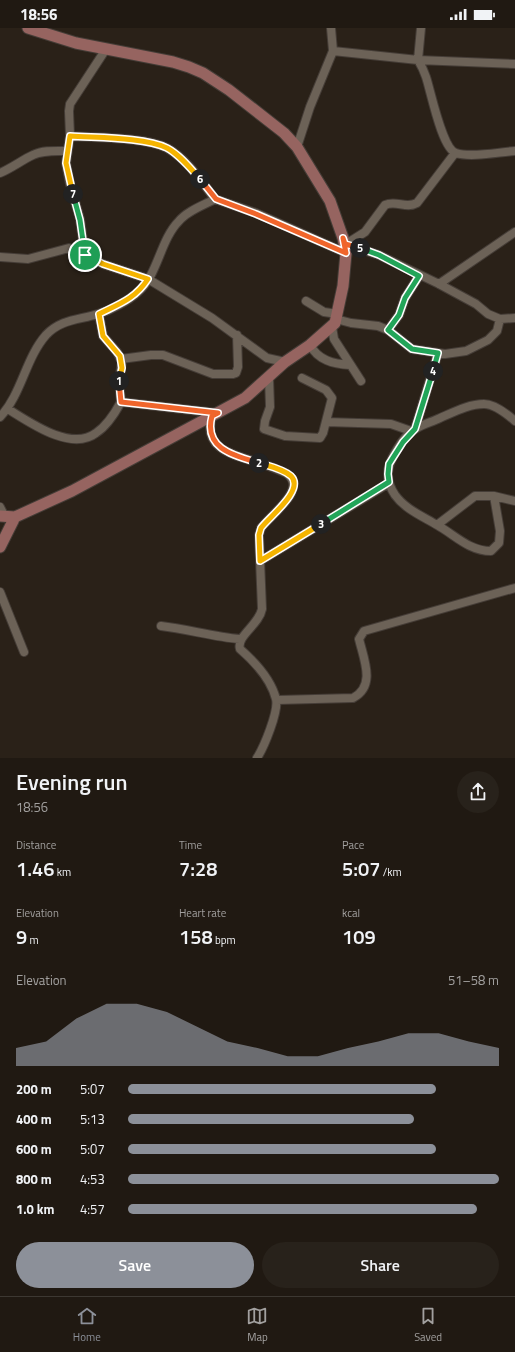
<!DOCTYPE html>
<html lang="en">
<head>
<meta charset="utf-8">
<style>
	body { margin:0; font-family:"Titillium Web",sans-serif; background:#28221b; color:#f1f3f6; height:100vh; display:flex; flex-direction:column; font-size:15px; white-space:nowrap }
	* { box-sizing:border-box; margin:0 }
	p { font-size:13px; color:#a2a09f }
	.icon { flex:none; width:22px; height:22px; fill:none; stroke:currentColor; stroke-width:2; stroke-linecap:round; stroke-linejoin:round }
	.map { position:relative; height:730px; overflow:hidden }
	.details { display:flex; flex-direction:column; background:#201912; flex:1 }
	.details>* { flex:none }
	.pin { position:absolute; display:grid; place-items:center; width:34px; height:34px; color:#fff; margin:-17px; border:2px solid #fff; border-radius:50%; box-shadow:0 1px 4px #0007 }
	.km { position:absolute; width:20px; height:20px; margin:-10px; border-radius:50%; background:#222; color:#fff; font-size:11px; line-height:20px; text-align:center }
	.round { display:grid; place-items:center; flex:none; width:42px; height:42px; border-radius:21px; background:#28221b }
	.overview { display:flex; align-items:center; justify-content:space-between; height:68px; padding:0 16px }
	h1 { font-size:22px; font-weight:600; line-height:30px }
	.figures { display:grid; grid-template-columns:repeat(3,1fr); gap:6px; height:68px; padding:4px 16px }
	.figures div { display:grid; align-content:center }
	.figures b { font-size:20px; font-weight:600 }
	.figures small { font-size:11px; font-weight:400 }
	.figures p { font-size:11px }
	.chart { height:112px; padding:8px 16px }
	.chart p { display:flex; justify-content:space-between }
	.chart svg { width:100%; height:72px; margin-top:4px; fill:#8c9099; opacity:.7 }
	.action { display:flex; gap:8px; margin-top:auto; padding:8px 16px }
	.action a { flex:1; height:46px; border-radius:24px; background:#8c9099; color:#fff; font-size:16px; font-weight:600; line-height:46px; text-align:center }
	.action a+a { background:#28221b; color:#f1f3f6 }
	ul { padding:0 16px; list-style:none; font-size:13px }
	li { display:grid; grid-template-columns:64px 48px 1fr; align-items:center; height:30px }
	li i { height:10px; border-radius:5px; background:#8c9099 }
	.status { display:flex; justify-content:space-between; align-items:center; height:28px; padding:0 20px; background:#201912; direction:ltr }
	.status svg { height:11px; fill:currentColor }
	.menu { display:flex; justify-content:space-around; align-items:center; height:56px; border-top:1px solid #3d3832; background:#201912; font-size:11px; color:#a2a09f }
	.menu a { display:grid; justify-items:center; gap:2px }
	.menu .selected { color:#8c9099 }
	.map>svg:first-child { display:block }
</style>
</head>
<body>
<div class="status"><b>18:56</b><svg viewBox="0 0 49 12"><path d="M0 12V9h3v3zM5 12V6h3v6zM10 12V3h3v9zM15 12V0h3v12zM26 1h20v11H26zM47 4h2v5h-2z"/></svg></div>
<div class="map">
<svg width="515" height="730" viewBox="0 0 515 730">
	<rect width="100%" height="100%" fill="#2a2118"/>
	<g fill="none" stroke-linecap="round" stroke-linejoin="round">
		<defs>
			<path id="street" d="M421,0L418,32L515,36
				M333,23L418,32C421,37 424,43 426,49C431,64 442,121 456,125C471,130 499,124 515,123
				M70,108C95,110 145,109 167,120C187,131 202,154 215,171
				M297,119L310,79L333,23L331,0
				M0,145C12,140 22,132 33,127C43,122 56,123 67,123
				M343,211L345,216L379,227L439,256L476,276L488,286L500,291L515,290
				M346,216L365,204L385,177C396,172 406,181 417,175L455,125
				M85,227L80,191L70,156L66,135L70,108L69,83L70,76L106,21
				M0,229L28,231L69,220L103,236L148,251L212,290L267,330L285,334
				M439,256L515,204
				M306,273L324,284L338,286
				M336,291L351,295L378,298L388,302L412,321L445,326L466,323L488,312L497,303L500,291
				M332,299L334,311L361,353
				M388,302L399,287L405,270L419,248
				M310,317C318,332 333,336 350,337
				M121,331L151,327H163L213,346H233L236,345L238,339L237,307
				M269,349L270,379L265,393L264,401L285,408L320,410L323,405L332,370L326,362L302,350
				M121,374L217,385
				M8,381C29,394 71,424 96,405C107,398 115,385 121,374L119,353L122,334L117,324L103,308L99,286
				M212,388C202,422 235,427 260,435C269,438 277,441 286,445C309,461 271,486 261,500L259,507L262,581C259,597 236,608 240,621C255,634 271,651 276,671C279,683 264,719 257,730
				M0,389C22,366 25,331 46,307C61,291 79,292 98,286C111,282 128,273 138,264C158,247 160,212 179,193C187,183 204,177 215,171L256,185L346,225
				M326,394L391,396L411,403
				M415,401L438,325
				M494,468L500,503L499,515L491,523C469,523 455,507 437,497C422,488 405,481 395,467C391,461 388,453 388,447C387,434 404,407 415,401C423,396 432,394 440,390C454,384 469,376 484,376C495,376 507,386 515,393
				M0,479L5,489
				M437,497L475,468H494L515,473
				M260,533L389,455
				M0,564L24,624
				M161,598C188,601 213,609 240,611
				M277,672L353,670C376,658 364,632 359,611L364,603L515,560"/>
			<path id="secondary" d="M0,488L15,489L72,463L245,370L285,334L310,317L335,295L343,258L346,225L343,210L330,173L297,119L284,105L229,62L203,45L189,39L173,34L76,15L28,0
				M0,519L15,489"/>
		</defs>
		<!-- street casing -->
		<use href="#street" stroke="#453d37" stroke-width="10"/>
		<!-- secondary casing -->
		<use href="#secondary" stroke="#453d37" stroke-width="13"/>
		<!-- street -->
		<use href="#street" stroke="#6c6257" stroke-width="8"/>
		<!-- secondary -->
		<use href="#secondary" stroke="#966460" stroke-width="11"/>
	</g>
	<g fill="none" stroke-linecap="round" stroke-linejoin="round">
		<defs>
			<path id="split-1" d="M85,227L103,236L148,251C135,271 119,276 99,286L103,308L120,328L122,340L119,353"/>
			<path id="split-2" d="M119,353L121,374L218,385L212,388C203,421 235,428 259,435"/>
			<path id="split-3" d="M259,435C269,438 283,441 291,448C305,462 269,489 261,500L259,507L260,533L321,496"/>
			<path id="split-4" d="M321,496L389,454L388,446L389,436L403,414L415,401L433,343"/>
			<path id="split-5" d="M360,220L379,227L419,248L405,270L399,287L388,302L412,321L438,325L433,343"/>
			<path id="split-6" d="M200,151L216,171L256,186L346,225L343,210L345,216L360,220"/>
			<path id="split-7" d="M73,166L66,135L70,108C96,110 144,109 167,120C180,127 190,140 200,151"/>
			<path id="split-8" d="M73,166L80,192L85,227"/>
		</defs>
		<!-- split-1 casing -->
		<use href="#split-1" stroke="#fff" stroke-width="8"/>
		<!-- split-2 casing -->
		<use href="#split-2" stroke="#fff" stroke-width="8"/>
		<!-- split-3 casing -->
		<use href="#split-3" stroke="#fff" stroke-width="8"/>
		<!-- split-4 casing -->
		<use href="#split-4" stroke="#fff" stroke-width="8"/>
		<!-- split-5 casing -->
		<use href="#split-5" stroke="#fff" stroke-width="8"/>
		<!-- split-6 casing -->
		<use href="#split-6" stroke="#fff" stroke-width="8"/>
		<!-- split-7 casing -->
		<use href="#split-7" stroke="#fff" stroke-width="8"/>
		<!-- split-8 casing -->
		<use href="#split-8" stroke="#fff" stroke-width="8"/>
		<!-- split-1 -->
		<use href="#split-1" stroke="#f5b400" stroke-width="5"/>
		<!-- split-2 -->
		<use href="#split-2" stroke="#f0652b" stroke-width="5"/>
		<!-- split-3 -->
		<use href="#split-3" stroke="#f5b400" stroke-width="5"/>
		<!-- split-4 -->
		<use href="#split-4" stroke="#22a559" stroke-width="5"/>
		<!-- split-5 -->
		<use href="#split-5" stroke="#22a559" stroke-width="5"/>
		<!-- split-6 -->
		<use href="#split-6" stroke="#f0652b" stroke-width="5"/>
		<!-- split-7 -->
		<use href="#split-7" stroke="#f5b400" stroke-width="5"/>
		<!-- split-8 -->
		<use href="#split-8" stroke="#22a559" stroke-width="5"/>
	</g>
</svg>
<div class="pin" style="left:85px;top:227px;background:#1e9e55"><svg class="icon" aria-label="arrive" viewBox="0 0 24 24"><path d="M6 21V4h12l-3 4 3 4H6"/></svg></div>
<b class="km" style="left:119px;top:353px">1</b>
<b class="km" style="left:259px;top:435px">2</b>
<b class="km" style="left:321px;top:496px">3</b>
<b class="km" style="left:433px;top:343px">4</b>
<b class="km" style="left:360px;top:220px">5</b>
<b class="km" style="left:200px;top:151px">6</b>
<b class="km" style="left:73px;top:166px">7</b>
</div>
<section class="details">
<div class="overview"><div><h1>Evening run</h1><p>18:56</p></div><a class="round"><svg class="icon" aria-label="share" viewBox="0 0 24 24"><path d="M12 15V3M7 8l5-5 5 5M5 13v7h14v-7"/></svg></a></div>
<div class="figures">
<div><p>Distance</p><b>1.46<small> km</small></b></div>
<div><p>Time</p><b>7:28</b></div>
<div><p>Pace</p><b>5:07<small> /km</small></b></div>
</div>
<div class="figures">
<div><p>Elevation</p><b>9<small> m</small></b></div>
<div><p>Heart rate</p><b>158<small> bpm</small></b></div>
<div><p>kcal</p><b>109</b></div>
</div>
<div class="chart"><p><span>Elevation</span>51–58 m</p>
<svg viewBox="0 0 160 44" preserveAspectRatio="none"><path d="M0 44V33L10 29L20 15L30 6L40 6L50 11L60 20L70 29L80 33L90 38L100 38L110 33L120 29L130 24L140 24L150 29L160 33V44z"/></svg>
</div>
<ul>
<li><b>200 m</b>5:07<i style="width:83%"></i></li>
<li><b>400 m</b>5:13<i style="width:77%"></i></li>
<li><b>600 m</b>5:07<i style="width:83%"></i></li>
<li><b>800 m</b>4:53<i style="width:100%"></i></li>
<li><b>1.0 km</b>4:57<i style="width:94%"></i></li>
</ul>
<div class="action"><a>Save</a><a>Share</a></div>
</section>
<nav class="menu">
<a class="selected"><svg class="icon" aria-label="home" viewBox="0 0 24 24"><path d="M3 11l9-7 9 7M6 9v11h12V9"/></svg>Home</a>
<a><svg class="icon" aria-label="map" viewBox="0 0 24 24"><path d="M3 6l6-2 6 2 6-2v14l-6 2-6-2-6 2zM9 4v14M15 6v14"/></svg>Map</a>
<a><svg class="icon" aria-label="saved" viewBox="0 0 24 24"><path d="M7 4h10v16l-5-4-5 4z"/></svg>Saved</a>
</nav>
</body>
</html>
